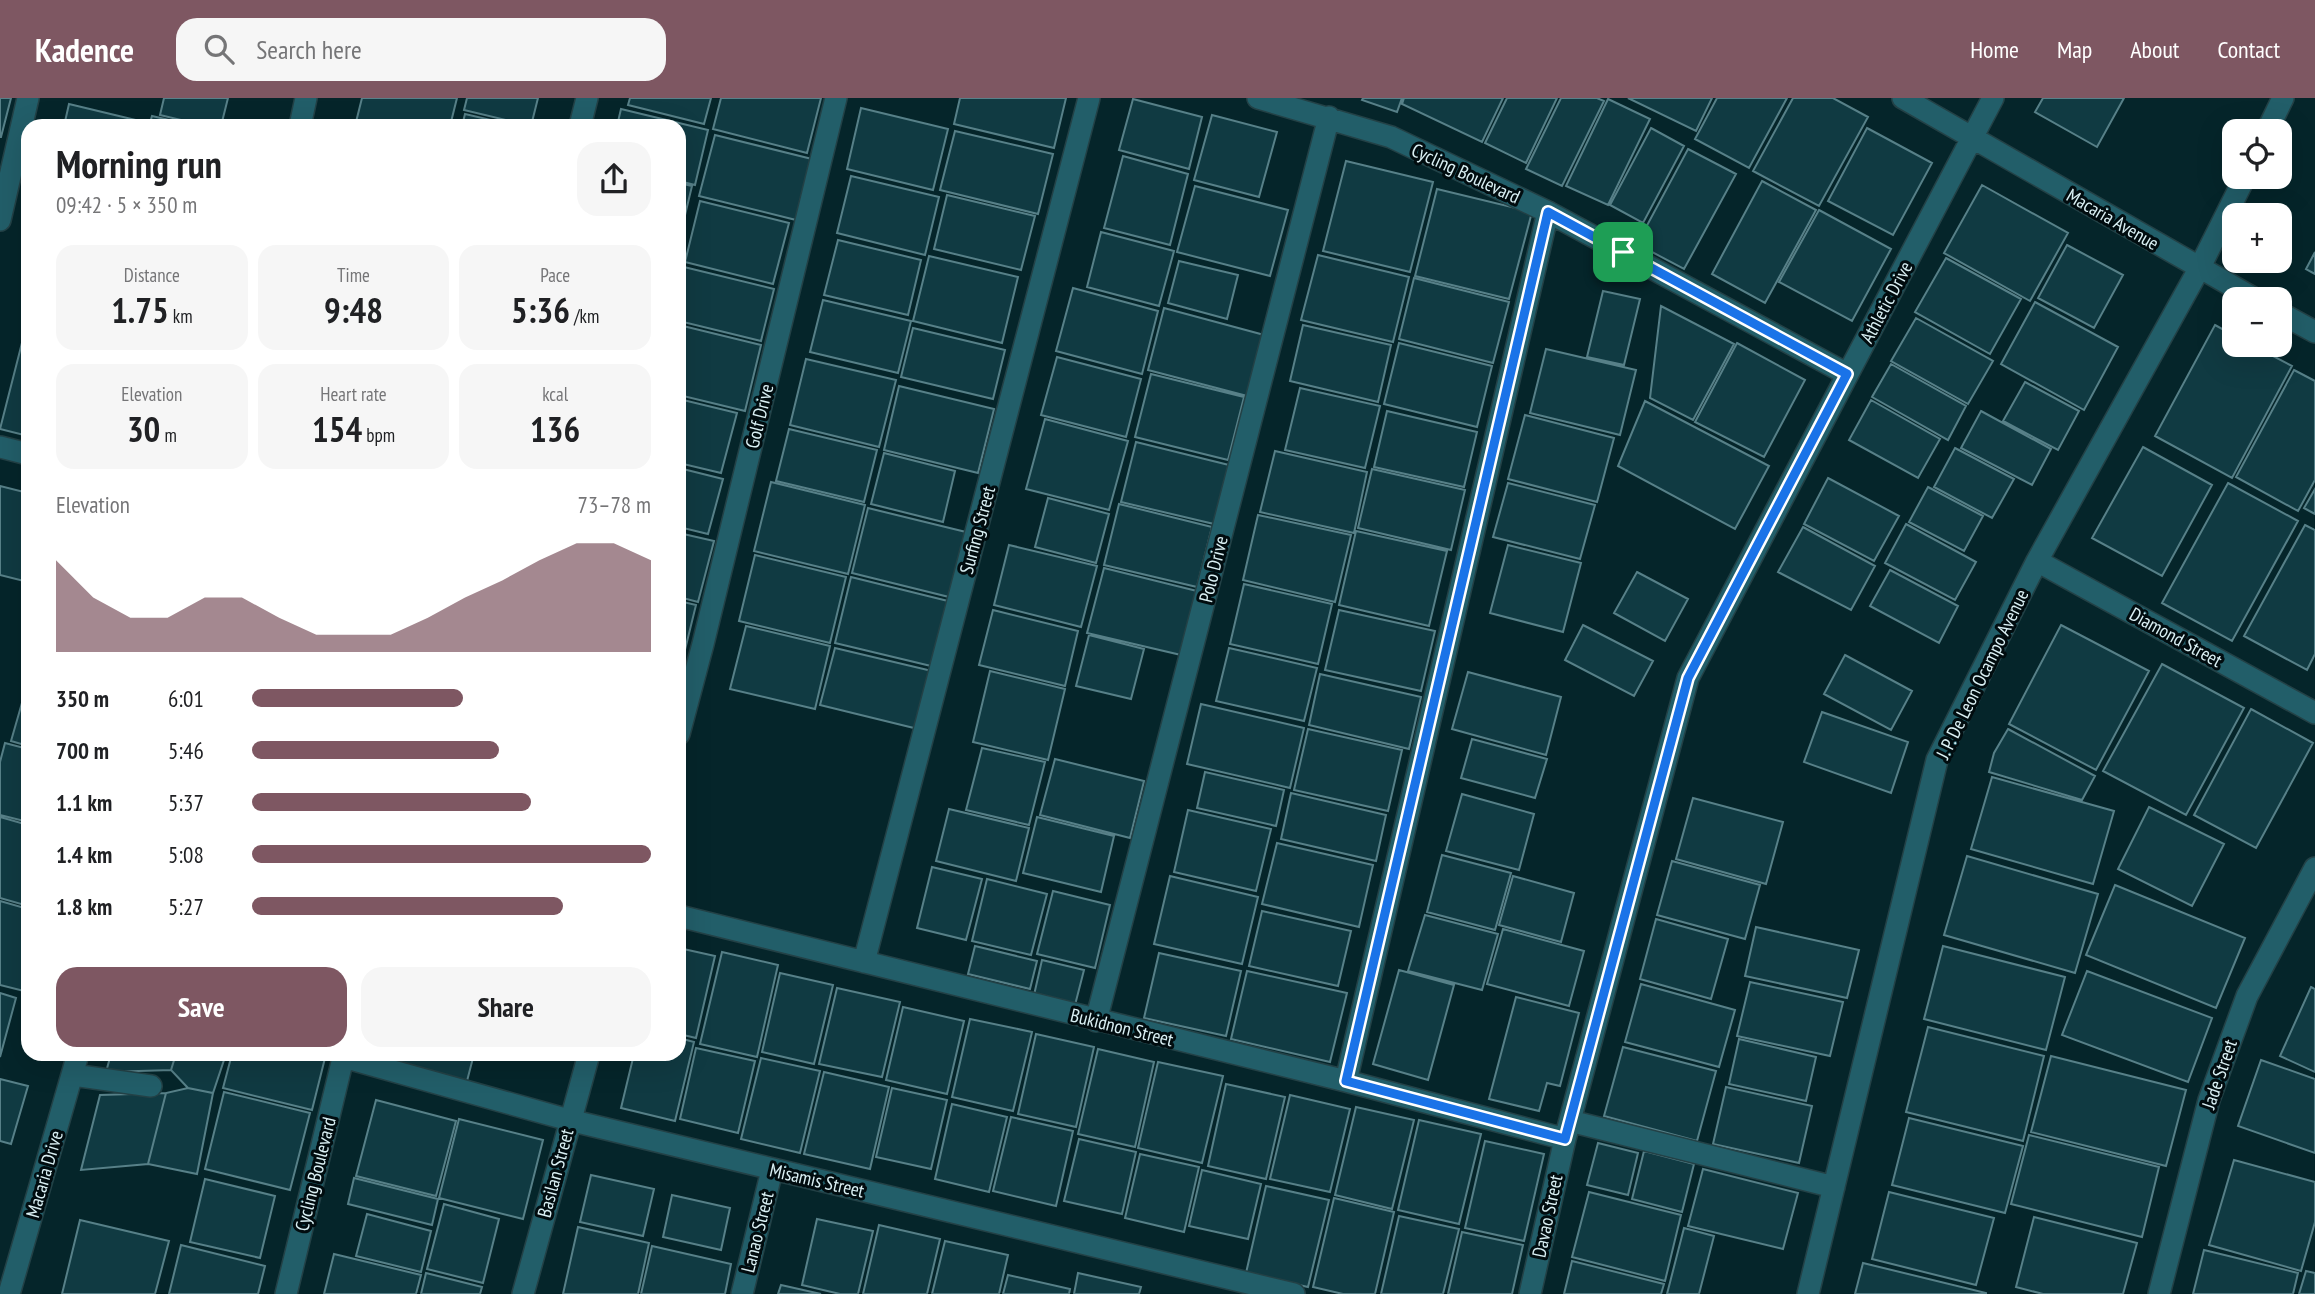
<!DOCTYPE html>
<html lang="en">
<head>
<meta charset="utf-8">
<style>
	body { margin:0; font-family:"PT Sans Narrow",sans-serif; background:#f6f6f6; color:#202124; height:100vh; display:flex; flex-direction:column; font-size:26px; white-space:nowrap }
	* { box-sizing:border-box; margin:0 }
	p { font-size:23px; color:#757577 }
	.icon { flex:none; width:38px; height:38px; fill:none; stroke:currentColor; stroke-width:2; stroke-linecap:round; stroke-linejoin:round }
	.map { position:relative; flex:1; overflow:hidden }
	.drawer { position:absolute; left:21px; top:21px; width:665px; height:942px; display:flex; flex-direction:column; background:#fff; border-radius:21px; box-shadow:0 7px 28px #0002 }
	.drawer>* { flex:none }
	.fabs { position:absolute; left:2222px; top:21px; display:grid; gap:14px }
	.fabs a { display:grid; place-items:center; width:70px; height:70px; border-radius:14px; background:#fff; box-shadow:0 7px 28px #0002; font-size:35px }
	.pin { position:absolute; display:grid; place-items:center; width:60px; height:60px; color:#fff; margin:-30px; border-radius:14px; box-shadow:0 4px 10px #0006 }
	.round { display:grid; place-items:center; flex:none; width:74px; height:74px; border-radius:21px; background:#f6f6f6 }
	.head { display:flex; align-items:center; justify-content:space-between; height:119px; padding:0 35px }
	h1 { font-size:38px; font-weight:800; line-height:52px }
	.figures { display:grid; grid-template-columns:repeat(3,1fr); gap:10px; height:119px; padding:7px 35px }
	.figures div { display:grid; align-content:center; border-radius:18px; background:#f6f6f6; text-align:center }
	.figures b { font-size:35px; font-weight:800 }
	.figures small { font-size:19px; font-weight:400 }
	.figures p { font-size:19px }
	.chart { height:196px; padding:14px 35px }
	.chart p { display:flex; justify-content:space-between }
	.chart svg { width:100%; height:126px; margin-top:7px; fill:#7e5762; opacity:.7 }
	.button { display:flex; gap:14px; margin-top:auto; padding:14px 35px }
	.button a { flex:1; height:80px; border-radius:21px; background:#7e5762; color:#fff; font-size:28px; font-weight:800; line-height:80px; text-align:center }
	.button a+a { background:#f6f6f6; color:#202124 }
	ul { padding:0 35px; list-style:none; font-size:23px }
	li { display:grid; grid-template-columns:112px 84px 1fr; align-items:center; height:52px }
	li i { height:18px; border-radius:9px; background:#7e5762 }
	header { display:flex; align-items:center; gap:42px; box-sizing:border-box; height:98px; padding:0 35px; background:#7e5762; color:#fff }
	header strong { font-size:33px }
	nav { display:flex; gap:38px; margin-inline-start:auto; font-size:24px }
	.search { width:490px; height:63px; background:#f6f6f6; display:flex; align-items:center; gap:18px; box-sizing:border-box; padding:0 24px; border-radius:21px; color:#757577; font-size:26px }
	.map>svg:first-child { display:block }
</style>
</head>
<body>
<header>
<strong>Kadence</strong>
<div class="search"><svg class="icon" aria-label="search" viewBox="0 0 24 24"><circle cx="10" cy="10" r="6"/><path d="M15 15l6 6"/></svg>Search here</div>
<nav><a>Home</a><a>Map</a><a>About</a><a>Contact</a></nav>
</header>
<div class="map">
<svg width="2315" height="1196" viewBox="0 0 2315 1196">
	<rect width="100%" height="100%" fill="#05252a"/>
	<!-- building -->
	<path fill="#103a42" stroke="#578088" stroke-width="2" d="M0,0H11L1,39H0Z
		M164,0H228L221,28H206L160,17Z
		M362,0H457L450,28H355Z
		M467,0H538L531,28L464,12Z
		M630,0H711L704,26L628,7Z
		M721,0H821L807,55L713,31Z
		M960,0H1066L1054,50L954,26Z
		M1363,0H1402L1397,14L1362,2Z
		M1404,0H1503L1482,44L1402,6Z
		M1507,0H1557L1526,65L1485,45Z
		M1561,0H1597L1604,3L1562,88L1526,71Z
		M1628,0H1712L1696,33Z
		M1717,0H1787L1749,70L1695,41Z
		M1793,0H1833L1868,19L1819,108L1753,73Z
		M2043,0H2124L2097,49L2035,14Z
		M1133,1L1202,19L1189,71L1119,52Z
		M1608,1L1650,21L1608,107L1566,88Z
		M69,6L144,24L143,28H64Z
		M861,10L948,31L933,92L847,71Z
		M621,11L708,32L695,87L679,83V28H617Z
		M465,16L516,28H462Z
		M1212,17L1277,34L1259,99L1194,82Z
		M152,18L195,28H149Z
		M1651,30L1684,48L1643,125L1610,107Z
		M1867,30L1932,65L1893,137L1828,103Z
		M955,33L1053,56L1038,116L940,92Z
		M715,37L812,61L796,122L699,98Z
		M1688,51L1736,76L1684,171L1637,146Z
		M1123,58L1188,76L1170,147L1104,130Z
		M1346,63L1433,84L1410,174L1323,153Z
		M851,78L939,99L925,157L837,135Z
		M1762,83L1816,112L1765,205L1712,176Z
		M679,85L692,88L679,142Z
		M1982,87L2068,135L2030,203L1944,155Z
		M1195,88L1288,112L1270,178L1177,154Z
		M1437,91L1532,114L1509,201L1415,178Z
		M947,97L1035,118L1021,172L934,151Z
		M700,103L789,125L773,186L685,164Z
		M1819,112L1891,151L1852,223L1779,184Z
		M1101,134L1174,153L1159,208L1087,189Z
		M838,142L921,162L908,217L824,197Z
		M2067,147L2123,177L2094,230L2038,200Z
		M2315,154V176L2306,171Z
		M1318,157L1409,179L1393,244L1301,222Z
		M929,158L1018,179L1002,245L913,223Z
		M1946,160L2021,201L1990,256L1915,214Z
		M1179,163L1238,177L1227,221L1168,205Z
		M684,169L774,191L761,243L679,223V187Z
		M1414,180L1509,204L1493,265L1399,241Z
		M1073,190L1158,213L1142,276L1056,253Z
		M1603,193L1640,201L1624,267L1587,259Z
		M823,202L911,223L898,275L810,254Z
		M2035,204L2118,249L2084,312L2001,266Z
		M1661,208L1734,246L1693,322L1650,300Z
		M1164,210L1268,238L1251,299L1148,272Z
		M1916,220L1993,263L1968,306L1891,263Z
		M679,227L761,247L745,313L679,297Z
		M1303,227L1391,247L1378,304L1290,283Z
		M2215,227L2235,238V247H2252L2292,268L2232,380L2155,338Z
		M913,230L1005,252L993,301L901,279Z
		M25,233L28,234V338L0,331Z
		M1399,245L1492,268L1477,329L1384,306Z
		M1737,245L1805,282L1764,359L1695,324Z
		M1546,251L1636,272L1620,337L1530,315Z
		M1057,259L1141,281L1126,339L1041,317Z
		M806,261L896,282L879,349L790,327Z
		M1891,266L1966,308L1948,342L1872,299Z
		M2294,272L2315,283V382L2298,413L2236,379Z
		M1151,276L1244,299L1228,362L1135,339Z
		M2025,284L2079,313L2058,352L2003,323Z
		M899,288L994,311L978,375L884,352Z
		M1300,290L1380,308L1365,370L1285,352Z
		M679,301L737,315L721,375L679,365Z
		M1871,302L1940,341L1918,380L1849,342Z
		M1645,303L1769,368L1735,431L1618,368Z
		M1387,313L1477,334L1464,389L1374,369Z
		M1981,313L2051,351L2032,387L1961,350Z
		M1525,317L1614,340L1597,404L1508,381Z
		M1045,321L1128,343L1109,412L1026,391Z
		M789,331L877,352L864,404L776,383Z
		M1136,344L1229,367L1214,426L1121,404Z
		M2143,349L2212,387L2162,478L2092,440Z
		M1955,350L2014,381L1992,420L1934,389Z
		M1275,353L1367,374L1354,435L1260,414Z
		M884,355L955,373L943,424L871,406Z
		M679,370L723,381L708,436L679,429Z
		M1372,371L1465,392L1451,452L1358,430Z
		M1828,380L1899,418L1874,463L1804,426Z
		M771,384L865,407L848,476L754,453Z
		M1508,385L1595,407L1580,461L1493,439Z
		M2228,385L2298,423L2232,543L2162,505Z
		M0,388L28,395V484L0,477Z
		M1928,389L1983,418L1964,453L1909,424Z
		M2315,391V416L2304,410Z
		M1048,400L1109,416L1096,465L1035,449Z
		M1119,406L1212,429L1197,489L1104,467Z
		M868,410L966,434L949,499L852,475Z
		M1258,417L1351,437L1335,504L1243,482Z
		M1906,426L1976,464L1955,502L1885,465Z
		M2305,427L2315,432V556L2307,572L2244,538Z
		M1803,429L1875,468L1851,512L1778,474Z
		M1356,433L1447,453L1429,528L1339,507Z
		M679,435L714,443L698,504L679,499Z
		M1009,447L1097,468L1081,529L994,507Z
		M1508,447L1581,465L1563,534L1490,515Z
		M755,457L846,479L830,545L739,523Z
		M1104,470L1197,493L1181,557L1087,535Z
		M1890,472L1958,508L1939,545L1870,508Z
		M1637,474L1688,501L1665,543L1614,515Z
		M851,479L948,503L931,568L835,545Z
		M1244,486L1332,506L1318,566L1230,546Z
		M679,503L696,507L682,564L679,563Z
		M993,512L1078,533L1065,588L979,567Z
		M1339,512L1435,533L1421,593L1325,572Z
		M1583,527L1653,563L1634,598L1565,562Z
		M2061,527L2149,573L2096,672L2009,626Z
		M746,528L830,548L815,611L730,591Z
		M1089,537L1144,551L1131,601L1076,588Z
		M835,550L932,573L918,631L820,607Z
		M1229,550L1317,570L1304,623L1216,603Z
		M1845,557L1912,593L1891,632L1824,596Z
		M2162,566L2244,610L2186,717L2103,673Z
		M990,573L1065,591L1048,662L973,644Z
		M1468,574L1561,599L1546,657L1452,631Z
		M1320,576L1421,599L1409,651L1309,627Z
		M28,584V648L11,643Z
		M1201,606L1304,630L1290,690L1187,666Z
		M2251,611L2313,645L2256,750L2194,717Z
		M1822,614L1908,644L1891,695L1804,664Z
		M1308,631L1402,652L1388,713L1294,692Z
		M2008,631L2095,678L2082,702L1989,674L1994,655Z
		M1472,641L1547,661L1535,700L1461,680Z
		M5,645L28,651V724L0,717V664Z
		M982,650L1045,664L1029,727L966,712Z
		M1055,661L1144,683L1130,740L1040,717Z
		M1205,674L1284,692L1276,728L1197,710Z
		M1992,679L2114,713L2093,786L1971,751Z
		M1291,695L1386,717L1376,763L1281,741Z
		M1462,696L1534,716L1519,772L1446,753Z
		M1693,700L1783,724L1766,786L1676,761Z
		M2149,709L2224,746L2192,808L2118,771Z
		M949,711L1029,730L1016,783L936,763Z
		M1188,712L1271,731L1256,793L1174,774Z
		M0,719L28,727V808L0,800Z
		M1037,719L1114,738L1101,794L1023,775Z
		M1277,745L1373,767L1359,829L1262,806Z
		M1442,757L1511,775L1495,832L1427,814Z
		M1967,758L2098,796L2075,875L1944,837Z
		M1672,763L1760,787L1745,841L1657,817Z
		M932,769L982,781L966,842L917,830Z
		M1170,778L1258,799L1242,866L1154,846Z
		M1513,778L1574,795L1561,844L1499,827Z
		M987,781L1047,796L1031,857L972,843Z
		M2115,787L2245,840L2216,910L2086,857Z
		M1053,793L1110,807L1095,870L1037,856Z
		M0,803L28,811V894L0,887Z
		M1262,813L1351,833L1338,888L1249,868Z
		M1425,817L1498,836L1482,892L1408,873Z
		M1656,821L1728,841L1711,901L1640,881Z
		M1756,829L1859,852L1847,900L1745,878Z
		M1503,831L1584,853L1569,908L1487,886Z
		M975,848L1037,863L1030,891L968,876Z
		M1943,848L2065,879L2046,952L1924,921Z
		M679,850L715,858L696,940L679,936Z
		M722,854L778,867L757,959L700,946Z
		M1159,855L1241,873L1226,938L1144,920Z
		M1042,862L1084,872L1075,907L1034,897Z
		M1399,872L1454,887L1428,982L1373,966Z
		M1247,873L1347,895L1330,964L1231,941Z
		M2087,873L2212,920L2188,984L2062,937Z
		M780,875L833,887L814,966L762,954Z
		M1750,884L1843,904L1830,958L1737,938Z
		M1641,886L1735,912L1719,969L1625,944Z
		M2311,889L2315,891V974L2280,958Z
		M837,890L900,904L882,979L819,966Z
		M0,895L16,900L0,959Z
		M1516,899L1579,915L1560,988L1547,985L1539,1013L1489,1001Z
		M903,909L964,923L947,996L886,982Z
		M970,921L1032,934L1013,1013L952,999Z
		M1928,929L2044,958L2023,1043L1906,1014Z
		M1036,936L1094,949L1076,1029L1018,1016Z
		M679,940L694,944L675,1023L621,1010L634,956H679Z
		M1739,941L1816,959L1806,1003L1729,986Z
		M1623,949L1716,973L1697,1043L1604,1018Z
		M696,950L755,963L738,1035L680,1021Z
		M1098,951L1154,964L1135,1049L1078,1036Z
		M111,956H176L171,972L106,974Z
		M176,956H226L213,995L188,990L171,972Z
		M232,956H326L312,1012L223,990Z
		M381,956H474L467,983L379,962Z
		M2051,958L2186,992L2166,1068L2031,1034Z
		M761,960L820,973L800,1055L741,1041Z
		M2261,962L2315,981V1055L2238,1028Z
		M1158,964L1223,978L1202,1065L1138,1050Z
		M824,974L889,989L870,1071L804,1056Z
		M0,981L28,988L11,1046L0,1043Z
		M1226,986L1285,999L1266,1081L1208,1068Z
		M1726,989L1812,1008L1799,1065L1713,1046Z
		M188,990L213,995L197,1076L148,1066L166,995Z
		M892,990L947,1002L931,1071L876,1059Z
		M224,994L310,1015L290,1092L205,1071Z
		M166,995L148,1066L81,1072L100,997Z
		M1290,997L1350,1011L1330,1094L1270,1081Z
		M376,1002L456,1023L436,1098L356,1078Z
		M952,1006L1007,1019L989,1094L935,1081Z
		M1356,1009L1414,1022L1392,1111L1335,1097Z
		M1011,1019L1073,1033L1056,1108L993,1093Z
		M1909,1020L2023,1048L2005,1115L1892,1087Z
		M459,1021L543,1042L523,1121L439,1100Z
		M1419,1022L1481,1036L1459,1126L1398,1112Z
		M2029,1037L2159,1069L2142,1139L2011,1106Z
		M1079,1041L1136,1054L1122,1116L1064,1103Z
		M1485,1043L1544,1056L1524,1143L1465,1130Z
		M1598,1045L1638,1055L1628,1097L1587,1087Z
		M1644,1053L1694,1066L1682,1114L1632,1101Z
		M1140,1056L1199,1069L1184,1134L1125,1120Z
		M2234,1062L2315,1084V1124L2301,1173L2209,1147Z
		M1703,1071L1798,1095L1783,1151L1688,1128Z
		M1202,1072L1261,1086L1248,1141L1189,1128Z
		M591,1077L654,1091L643,1138L580,1124Z
		M354,1080L438,1101L432,1127L348,1106Z
		M205,1081L275,1098L260,1160L190,1144Z
		M1266,1088L1329,1102L1308,1189L1246,1175Z
		M1589,1094L1681,1117L1665,1183L1572,1159Z
		M1889,1094L1994,1120L1976,1187L1872,1161Z
		M672,1097L730,1110L721,1152L663,1139Z
		M1334,1100L1394,1114L1375,1196H1343L1313,1189Z
		M444,1106L499,1121L483,1185L427,1171Z
		M367,1116L431,1133L421,1174L356,1158Z
		M1399,1118L1459,1131L1443,1196H1381Z
		M2034,1119L2137,1145L2123,1196H2043L2016,1189Z
		M817,1121L873,1133L858,1196H840L802,1187Z
		M80,1122L169,1143L155,1196H62Z
		M879,1127L940,1141L927,1196H863Z
		M578,1129L649,1145L638,1196H563Z
		M1684,1130L1714,1138L1699,1196H1667Z
		M1462,1134L1523,1147L1512,1196H1448Z
		M945,1143L1008,1157L999,1196H932Z
		M181,1147L265,1168L258,1196H169Z
		M652,1148L731,1166L725,1196H641Z
		M2204,1152L2298,1175L2293,1196H2193Z
		M334,1156L421,1177L416,1196H324Z
		M1572,1163L1664,1186L1661,1196H1564Z
		M1863,1165L1986,1195V1196H1855Z
		M2306,1173L2315,1175V1196H2299Z
		M426,1175L482,1189L480,1196H421Z
		M1078,1175L1141,1189L1139,1196H1074Z
		M1008,1177L1070,1191L1069,1196H1003Z
		M781,1187L821,1196H778Z"/>
	<g fill="none" stroke-linecap="round" stroke-linejoin="round">
		<defs>
			<path id="minor" d="M1258,0L1391,39L1548,114L1847,276
				M1903,0L2255,201
				M300,28L306,0
				M580,28L587,0
				M2267,33L2283,0
				M0,122L28,0
				M2280,215L2315,234
				M0,349L28,356
				M2037,463L2315,615
				M679,636L703,546L836,0
				M679,818L1346,983L1565,1041
				M864,864L1089,0
				M1096,923L1329,19
				M343,959L569,1022L1294,1196
				M73,977L151,988
				M1346,983L1548,114
				M1570,1023L1834,1089
				M9,1196L78,956
				M286,1196L344,956
				M523,1196L589,956
				M742,1196L772,1072
				M1530,1196L1565,1041L1688,580L1993,0
				M1808,1196L1937,662L2037,463L2199,171L2245,79
				M2159,1196L2209,1002L2247,898L2315,770"/>
		</defs>
		<!-- minor casing -->
		<use href="#minor" stroke="#234146" stroke-width="24"/>
		<!-- minor -->
		<use href="#minor" stroke="#225e69" stroke-width="21"/>
	</g>
	<g fill="none" stroke-linecap="round" stroke-linejoin="round">
		<defs>
			<path id="route" d="M1548,114L1847,276L1688,580L1565,1041L1346,983Z"/>
		</defs>
		<!-- route casing -->
		<use href="#route" stroke="#fff" stroke-width="14"/>
		<!-- route -->
		<use href="#route" stroke="#1a73e8" stroke-width="9"/>
	</g>
	<g text-anchor="middle" stroke-width="6" stroke-linejoin="round" paint-order="stroke">
		<!-- street labels -->
		<g font-size="19" fill="#daf0f4" stroke="#010c0f">
			<text transform="translate(1466 75) rotate(25)" y="7">Cycling Boulevard</text>
			<text transform="translate(2113 121) rotate(30)" y="7">Macaria Avenue</text>
			<text transform="translate(1886 204) rotate(-62)" y="7">Athletic Drive</text>
			<text transform="translate(759 318) rotate(-76)" y="7">Golf Drive</text>
			<text transform="translate(977 432) rotate(-75)" y="7">Surfing Street</text>
			<text transform="translate(1213 471) rotate(-76)" y="7">Polo Drive</text>
			<text transform="translate(2176 539) rotate(29)" y="7">Diamond Street</text>
			<text transform="translate(1982 576) rotate(-64)" y="7">J. P. De Leon Ocampo Avenue</text>
			<text transform="translate(1122 929) rotate(14)" y="7">Bukidnon Street</text>
			<text transform="translate(2219 976) rotate(-71)" y="7">Jade Street</text>
			<text transform="translate(555 1075) rotate(-75)" y="7">Basilan Street</text>
			<text transform="translate(44 1076) rotate(-74)" y="7">Macaria Drive</text>
			<text transform="translate(315 1076) rotate(-76)" y="7">Cycling Boulevard</text>
			<text transform="translate(817 1082) rotate(13)" y="7">Misamis Street</text>
			<text transform="translate(1547 1118) rotate(-78)" y="7">Davao Street</text>
			<text transform="translate(757 1134) rotate(-76)" y="7">Lanao Street</text>
		</g>
	</g>
</svg>
<div class="fabs">
<a><svg class="icon" aria-label="locate" viewBox="0 0 24 24"><circle cx="12" cy="12" r="6"/><path d="M12 2v4M12 18v4M2 12h4M18 12h4"/></svg></a>
<a>+</a>
<a>−</a>
</div>
<div class="pin" style="left:1623px;top:154px;background:#1e9e55"><svg class="icon" aria-label="arrive" viewBox="0 0 24 24"><path d="M6 21V4h12l-3 4 3 4H6"/></svg></div>
<section class="drawer">
<div class="head"><div><h1>Morning run</h1><p>09:42 · 5 × 350 m</p></div><a class="round"><svg class="icon" aria-label="share" viewBox="0 0 24 24"><path d="M12 15V3M7 8l5-5 5 5M5 13v7h14v-7"/></svg></a></div>
<div class="figures">
<div><p>Distance</p><b>1.75<small> km</small></b></div>
<div><p>Time</p><b>9:48</b></div>
<div><p>Pace</p><b>5:36<small> /km</small></b></div>
</div>
<div class="figures">
<div><p>Elevation</p><b>30<small> m</small></b></div>
<div><p>Heart rate</p><b>154<small> bpm</small></b></div>
<div><p>kcal</p><b>136</b></div>
</div>
<div class="chart"><p><span>Elevation</span>73–78 m</p>
<svg viewBox="0 0 160 44" preserveAspectRatio="none"><path d="M0 44V12L10 25L20 32L30 32L40 25L50 25L60 32L70 38L80 38L90 38L100 32L110 25L120 19L130 12L140 6L150 6L160 12V44z"/></svg>
</div>
<ul>
<li><b>350 m</b>6:01<i style="width:53%"></i></li>
<li><b>700 m</b>5:46<i style="width:62%"></i></li>
<li><b>1.1 km</b>5:37<i style="width:70%"></i></li>
<li><b>1.4 km</b>5:08<i style="width:100%"></i></li>
<li><b>1.8 km</b>5:27<i style="width:78%"></i></li>
</ul>
<div class="button"><a>Save</a><a>Share</a></div>
</section>
</div>
</body>
</html>
